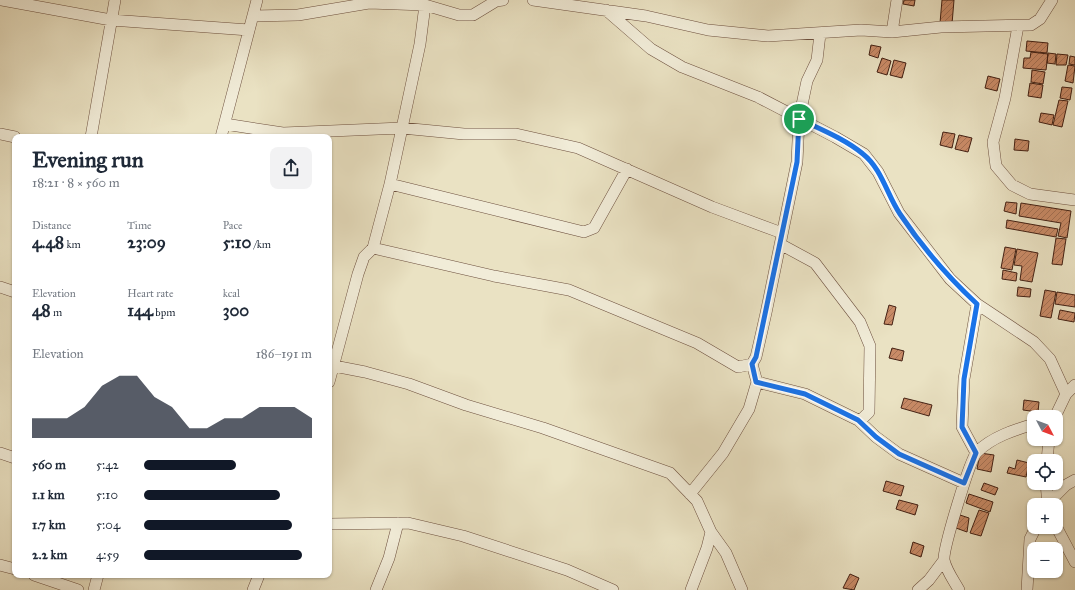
<!DOCTYPE html>
<html lang="en">
<head>
<meta charset="utf-8">
<style>
	body { margin:0; font-family:"IM FELL Great Primer",serif; background:#f2f2f3; color:#1f2937; height:100vh; display:flex; flex-direction:column; font-size:15px; white-space:nowrap }
	* { box-sizing:border-box; margin:0 }
	p { font-size:13px; color:#747a83 }
	.icon { flex:none; width:22px; height:22px; fill:none; stroke:currentColor; stroke-width:2; stroke-linecap:round; stroke-linejoin:round }
	.map { position:relative; flex:1; overflow:hidden }
	.drawer { position:absolute; left:12px; top:134px; width:320px; height:444px; display:flex; flex-direction:column; background:#fff; border-radius:8px; box-shadow:0 1px 3px #0004 }
	.drawer>* { flex:none }
	.needle { width:26px; rotate:131deg }
	.tools { position:absolute; left:1027px; top:410px; display:grid; gap:8px }
	.tools a { display:grid; place-items:center; width:36px; height:36px; border-radius:8px; background:#fff; box-shadow:0 1px 3px #0004; font-size:20px }
	.pin { position:absolute; display:grid; place-items:center; width:34px; height:34px; color:#fff; margin:-17px; border:2px solid #fff; border-radius:50%; box-shadow:0 1px 4px #0007 }
	.round { display:grid; place-items:center; flex:none; width:42px; height:42px; border-radius:8px; background:#f2f2f3 }
	.overview { display:flex; align-items:center; justify-content:space-between; height:68px; padding:0 20px }
	h1 { font-size:22px; font-weight:700; line-height:30px }
	.metrics { display:grid; grid-template-columns:repeat(3,1fr); gap:6px; height:68px; padding:4px 20px }
	.metrics div { display:grid; align-content:center }
	.metrics b { font-size:17px; font-weight:700 }
	.metrics small { font-size:11px; font-weight:400 }
	.metrics p { font-size:11px }
	.chart { height:112px; padding:8px 20px }
	.chart p { display:flex; justify-content:space-between }
	.chart svg { width:100%; height:72px; margin-top:4px; fill:#111827; opacity:.7 }
	ul { padding:0 20px; list-style:none; font-size:13px }
	li { display:grid; grid-template-columns:64px 48px 1fr; align-items:center; height:30px }
	li i { height:10px; border-radius:5px; background:#111827 }
	.map>svg:first-child { display:block }
</style>
</head>
<body>
<div class="map">
<svg width="1075" height="590" viewBox="0 0 1075 590">
	<defs>
		<pattern id="building-hatch" width="6" height="6" patternUnits="userSpaceOnUse"><rect width="6" height="6" fill="#c98b67"/><path d="M-1 1l2-2M0 6l6-6M5 7l2-2" fill="none" stroke="#a57154"/></pattern>
	</defs>
	<rect width="100%" height="100%" fill="#eae2c3"/>
	<filter id="stains"><feTurbulence type="fractalNoise" baseFrequency=".005" numOctaves="4"/><feColorMatrix values="0 0 0 0 .2 0 0 0 0 .09 0 0 0 0 .02 0 0 0 .5 -.17"/></filter>
	<radialGradient id="worn" r=".72"><stop offset=".6" stop-color="#630" stop-opacity="0"/><stop offset="1" stop-color="#630" stop-opacity=".3"/></radialGradient>
	<!-- building -->
	<path fill="url(#building-hatch)" stroke="#432013" d="M904,0H915L914,6L903,4Z
		M942,0H954L952,24L940,23Z
		M1027,41L1048,43L1047,53L1026,51Z
		M871,45L881,47L878,58L869,55Z
		M1031,52L1048,54L1046,70L1023,68L1024,58H1030Z
		M1048,53L1056,54L1055,64L1047,63Z
		M1057,54L1068,55L1066,65H1056Z
		M1070,56L1075,57V65L1069,64Z
		M882,58L891,61L887,75L877,72Z
		M894,60L906,63L902,78L890,75Z
		M1068,65L1075,66L1073,83L1065,81Z
		M1032,70L1045,72L1043,84L1031,82Z
		M988,76L1000,79L997,91L985,88Z
		M1030,83L1043,85L1041,98L1028,96Z
		M1062,87L1072,88L1070,100L1060,98Z
		M1059,100L1068,101L1062,127L1053,125Z
		M1041,113L1054,115L1052,125L1039,122Z
		M943,132L955,134L952,148L940,145Z
		M959,135L972,138L968,152L955,149Z
		M1015,139L1029,141L1028,151L1014,150Z
		M1006,202L1017,203L1016,214L1004,211Z
		M1021,203L1071,211L1067,238L1058,236L1061,223L1019,216Z
		M1007,220L1058,229L1056,237L1006,228Z
		M1056,238L1066,239L1062,265L1052,264Z
		M1005,247L1016,249L1012,270L1001,268Z
		M1017,249L1038,253L1032,282L1020,280L1022,266L1014,265Z
		M1003,270L1017,273L1016,281L1002,279Z
		M1018,287L1031,289L1030,297L1017,296Z
		M1045,290L1056,292L1051,318L1040,316Z
		M1057,292L1075,295V307L1055,304Z
		M889,305L896,307L892,325L884,324Z
		M1060,310L1075,313L1074,322L1058,319Z
		M892,348L904,351L902,361L889,358Z
		M904,398L932,405L929,416L901,408Z
		M1024,400L1039,402L1038,412L1023,410Z
		M980,453L994,455L991,472L977,469Z
		M1017,460L1029,463L1026,477L1007,473L1009,467L1015,469Z
		M886,481L904,486L901,496L883,491Z
		M984,483L998,488L995,495L981,490Z
		M969,494L993,502L990,512L966,503Z
		M899,500L918,505L915,515L896,509Z
		M979,510L989,513L981,536L970,533Z
		M960,515L969,518L967,532L956,528Z
		M913,542L924,546L921,557L910,553Z
		M850,574L859,578L854,590L843,588Z"/>
	<g fill="none" stroke-linecap="round" stroke-linejoin="round">
		<defs>
			<path id="street" d="M2,0L111,20L249,30
				M533,0L646,16L708,30L768,36L861,30L892,32L941,27L1031,25L1040,19L1052,0
				M606,10L651,49L682,67L758,97L835,137L864,154L878,172L899,213L950,279L977,304L1034,342L1050,359L1066,394
				M253,16L298,15L369,3L425,5L459,15H473L496,1L503,0
				M1018,26L1005,98L993,142L996,166L1012,185L1030,194L1075,200
				M892,32L897,0
				M225,124L283,133L402,128L464,134H516L578,148L712,207L782,233
				M0,134L15,137
				M91,137L115,0
				M221,137L257,0
				M390,184L584,232L594,228L627,169
				M780,244L815,263L860,322L870,346L869,412L863,418L858,420
				M373,248L494,276L569,290L697,343L738,367L752,364L756,357L766,313L797,162L799,119L807,81L817,60L820,34
				M0,287L15,292
				M329,365L365,372L409,384L466,405L543,428L670,473L697,501L711,532L707,548L691,590
				M329,382L358,274L364,257L373,248L390,184L420,44L425,5
				M757,382L805,394L858,420L876,437L899,454L964,483
				M1055,417L1066,394L1075,385
				M0,453L15,458
				M976,453L962,427L964,379L977,304
				M1047,461L1049,439
				M1046,483L1048,505
				M690,494L723,453L749,409L757,382L752,364
				M1046,505L1066,485L1075,480
				M329,524L408,523L463,536L567,570L613,590
				M1056,526L1075,562
				M711,532L726,553L742,590
				M0,565L15,569
				M34,575L78,590
				M94,590L98,575
				M253,590L259,575
				M376,590L389,558L398,523
				M918,590L929,580L944,560
				M959,590C954,581 946,570 944,560C943,549 970,459 977,452C992,437 1014,430 1034,424
				M1027,590L1030,539L1036,527"/>
		</defs>
		<!-- street casing -->
		<use href="#street" stroke="#6d503f" stroke-width="12"/>
		<!-- street -->
		<use href="#street" stroke="#f1ecd8" stroke-width="11"/>
	</g>
	<g fill="none" stroke-linecap="round" stroke-linejoin="round">
		<defs>
			<path id="route" d="M799,119C820,129 845,139 863,154C882,169 887,195 900,214C922,247 948,277 977,304L964,379L962,427L976,453L964,483L899,454L876,437L858,420L805,394L756,382L752,364L756,357L797,162Z"/>
		</defs>
		<!-- route casing -->
		<use href="#route" stroke="#fff" stroke-width="8"/>
		<!-- route -->
		<use href="#route" stroke="#1a73e8" stroke-width="5"/>
	</g>
	<rect width="100%" height="100%" filter="url(#stains)"/>
	<rect width="100%" height="100%" fill="url(#worn)"/>
</svg>
<div class="tools">
<a><svg class="needle" viewBox="-14 -14 28 28"><path d="M0-13l5 13h-10z" fill="#e53935"/><path d="M0 13l5-13h-10z" fill="#747a83"/></svg></a>
<a><svg class="icon" aria-label="locate" viewBox="0 0 24 24"><circle cx="12" cy="12" r="6"/><path d="M12 2v4M12 18v4M2 12h4M18 12h4"/></svg></a>
<a>+</a>
<a>−</a>
</div>
<div class="pin" style="left:799px;top:119px;background:#1e9e55"><svg class="icon" aria-label="arrive" viewBox="0 0 24 24"><path d="M6 21V4h12l-3 4 3 4H6"/></svg></div>
<section class="drawer">
<div class="overview"><div><h1>Evening run</h1><p>18:21 · 8 × 560 m</p></div><a class="round"><svg class="icon" aria-label="share" viewBox="0 0 24 24"><path d="M12 15V3M7 8l5-5 5 5M5 13v7h14v-7"/></svg></a></div>
<div class="metrics">
<div><p>Distance</p><b>4.48<small> km</small></b></div>
<div><p>Time</p><b>23:09</b></div>
<div><p>Pace</p><b>5:10<small> /km</small></b></div>
</div>
<div class="metrics">
<div><p>Elevation</p><b>48<small> m</small></b></div>
<div><p>Heart rate</p><b>144<small> bpm</small></b></div>
<div><p>kcal</p><b>300</b></div>
</div>
<div class="chart"><p><span>Elevation</span>186–191 m</p>
<svg viewBox="0 0 160 44" preserveAspectRatio="none"><path d="M0 44V32L10 32L20 32L30 25L40 12L50 6L60 6L70 19L80 25L90 38L100 38L110 32L120 32L130 25L140 25L150 25L160 32V44z"/></svg>
</div>
<ul>
<li><b>560 m</b>5:42<i style="width:55%"></i></li>
<li><b>1.1 km</b>5:10<i style="width:81%"></i></li>
<li><b>1.7 km</b>5:04<i style="width:88%"></i></li>
<li><b>2.2 km</b>4:59<i style="width:94%"></i></li>
</ul>
</section>
</div>
</body>
</html>
